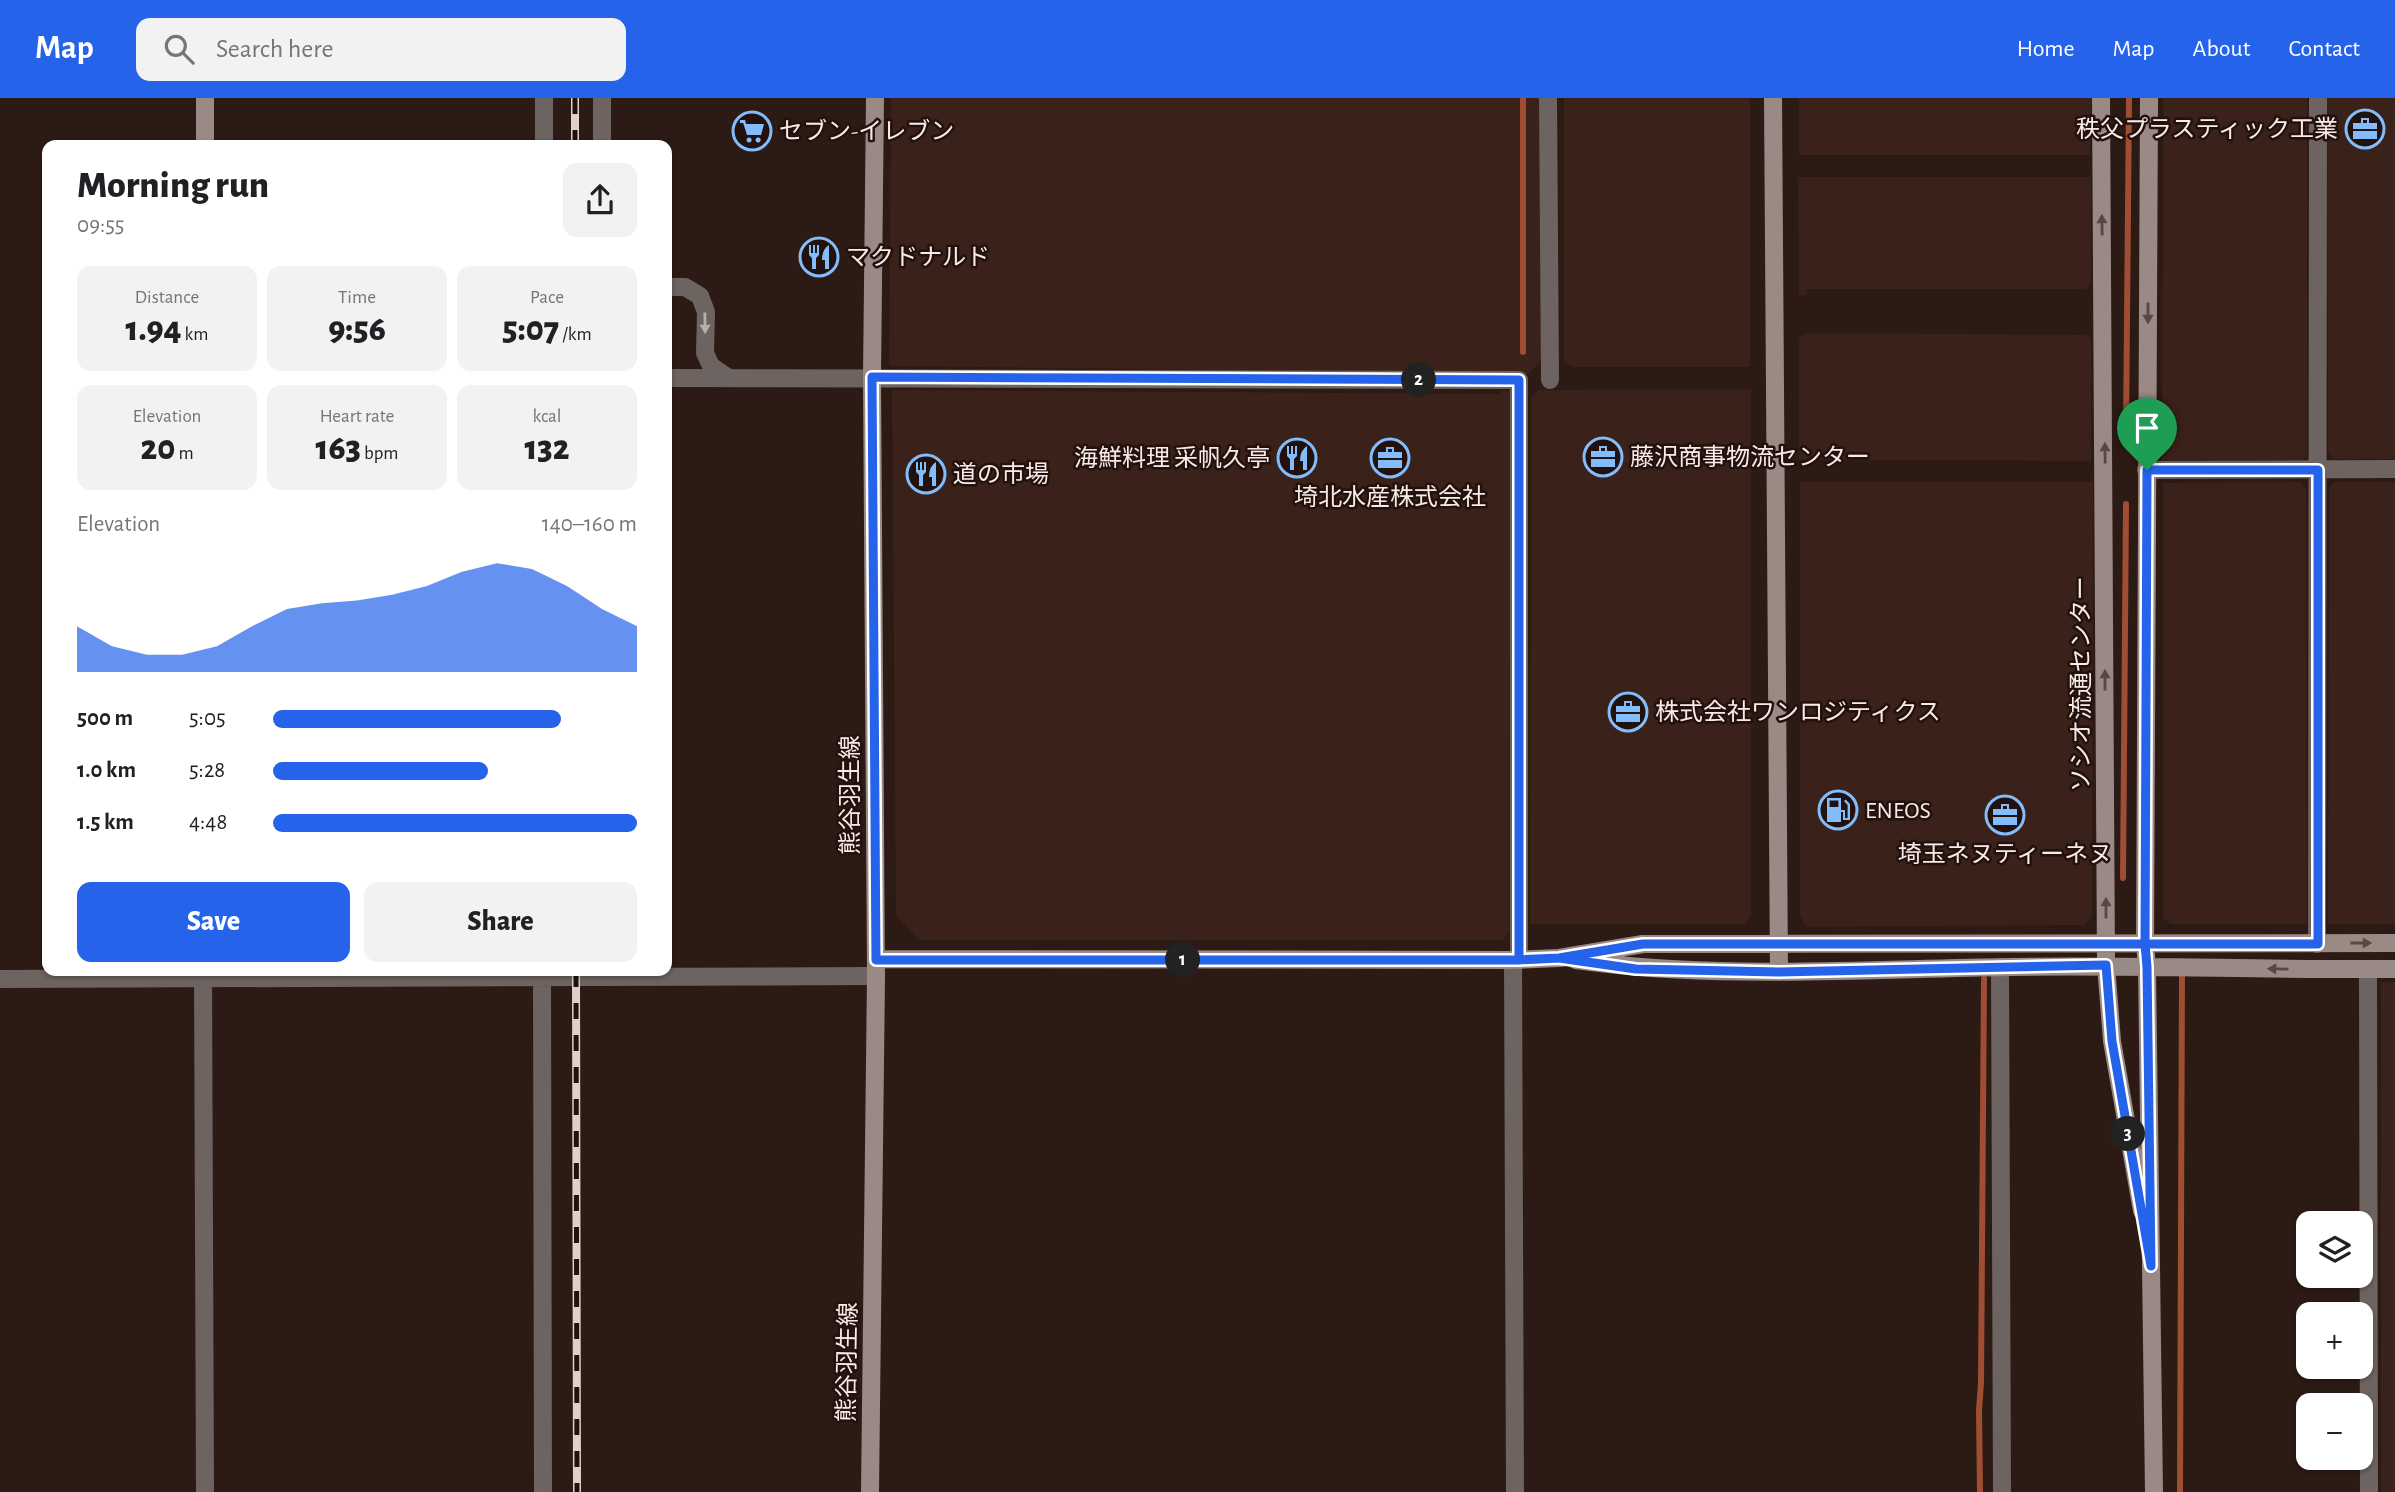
<!DOCTYPE html>
<html lang="en">
<head>
<meta charset="utf-8">
<style>
	body { margin:0; font-family:"Alegreya Sans","Noto Sans JP",sans-serif; background:#f2f2f2; color:#202124; height:100vh; display:flex; flex-direction:column; font-size:26px; white-space:nowrap }
	* { box-sizing:border-box; margin:0 }
	p { font-size:23px; color:#757577 }
	.icon { flex:none; width:38px; height:38px; fill:none; stroke:currentColor; stroke-width:2; stroke-linecap:round; stroke-linejoin:round }
	.map { position:relative; flex:1; overflow:hidden }
	.sheet { position:absolute; left:42px; top:42px; width:630px; height:836px; display:flex; flex-direction:column; background:#fff; border-radius:14px; box-shadow:0 2px 5px #0004 }
	.sheet>* { flex:none }
	.buttons { position:absolute; left:2296px; top:1113px; display:grid; gap:14px }
	.buttons a { display:grid; place-items:center; width:77px; height:77px; border-radius:14px; background:#fff; box-shadow:0 2px 5px #0004; font-size:35px }
	.pin { position:absolute; display:grid; place-items:center; width:60px; height:60px; color:#fff; margin:-72px -30px; border-radius:50% 50% 50% 0; rotate:-45deg; box-shadow:0 0 7px #0007 }
	.pin .icon { rotate:45deg }
	.km { position:absolute; width:35px; height:35px; margin:-18px; border-radius:50%; background:#222; color:#fff; font-size:19px; line-height:35px; text-align:center }
	.round { display:grid; place-items:center; flex:none; width:74px; height:74px; border-radius:14px; background:#f2f2f2 }
	.summary { display:flex; align-items:center; justify-content:space-between; height:119px; padding:0 35px }
	h1 { font-size:38px; font-weight:800; line-height:52px }
	.stats { display:grid; grid-template-columns:repeat(3,1fr); gap:10px; height:119px; padding:7px 35px }
	.stats div { display:grid; align-content:center; border-radius:14px; background:#f2f2f2; text-align:center }
	.stats b { font-size:35px; font-weight:800 }
	.stats small { font-size:19px; font-weight:400 }
	.stats p { font-size:19px }
	.chart { height:196px; padding:14px 35px }
	.chart p { display:flex; justify-content:space-between }
	.chart svg { width:100%; height:126px; margin-top:7px; fill:#2563eb; opacity:.7 }
	.primary-button { display:flex; gap:14px; margin-top:auto; padding:14px 35px }
	.primary-button a { flex:1; height:80px; border-radius:14px; background:#2563eb; color:#fff; font-size:28px; font-weight:800; line-height:80px; text-align:center }
	.primary-button a+a { background:#f2f2f2; color:#202124 }
	ul { padding:0 35px; list-style:none; font-size:23px }
	li { display:grid; grid-template-columns:112px 84px 1fr; align-items:center; height:52px }
	li i { height:18px; border-radius:9px; background:#2563eb }
	header { display:flex; align-items:center; gap:42px; box-sizing:border-box; height:98px; padding:0 35px; background:#2563eb; color:#fff }
	header strong { font-size:33px }
	nav { display:flex; gap:38px; margin-inline-start:auto; font-size:24px }
	.search { width:490px; height:63px; background:#f2f2f2; display:flex; align-items:center; gap:18px; box-sizing:border-box; padding:0 24px; border-radius:14px; color:#757577; font-size:26px }
	.map>svg:first-child { display:block }
</style>
</head>
<body>
<header>
<strong>Map</strong>
<div class="search"><svg class="icon" aria-label="search" viewBox="0 0 24 24"><circle cx="10" cy="10" r="6"/><path d="M15 15l6 6"/></svg>Search here</div>
<nav><a>Home</a><a>Map</a><a>About</a><a>Contact</a></nav>
</header>
<div class="map">
<svg width="2395" height="1394" viewBox="0 0 2395 1394">
	<rect width="100%" height="100%" fill="#2c1a14"/>
	<!-- built -->
	<path fill="#3a2119" d="M891,0H1542L1543,261L1528,276L889,268Z
		M1564,0H1750V269H1573L1564,262Z
		M1799,0H2091L2090,57H1799Z
		M2163,0H2307V358L2302,362H2162Z
		M2327,0H2395V361H2333L2328,354Z
		M1798,79H2091V185L2086,191H1807L1806,197H1799Z
		M1805,235L2087,237L2091,241V363L1799,362V241Z
		M1751,291V818L1744,826H1530L1531,299L1539,292Z
		M892,292L1500,296L1501,293H1511L1509,834L1503,842H919L896,818Z
		M1800,384H2093L2092,819L2084,827L1806,829L1800,818Z
		M2300,384L2306,390L2307,826H2171L2163,820V385Z
		M2334,384H2395V826H2328L2329,390Z
		M2381,884H2395V1394H2381Z"/>
	<g fill="none" stroke-linecap="round" stroke-linejoin="round">
		<!-- stream -->
		<path stroke="#9f4d33" stroke-width="6" d="M1523,254V0
			M2126,334L2129,0
			M2123,780L2126,406
			M1980,1394L1979,1312L1981,1285L1984,881
			M2180,1394L2182,875"/>
		<!-- street -->
		<path stroke="#6d6360" stroke-width="18" d="M602,0V47
			M1548,0L1550,282
			M544,47V0
			M667,189H685L700,198L706,214L705,255L711,268L727,279
			M667,280L1519,282V862
			M2146,372L2395,371
			M2317,846L2318,0
			M1513,862L1515,1394
			M2000,869L2002,1394
			M2368,872L2369,1394
			M203,873L205,1394
			M542,873L543,1394
			M0,881L876,878"/>
		<!-- secondary -->
		<path stroke="#9a8a85" stroke-width="18" d="M1773,0L1779,874
			M2101,0L2106,867L2112,943L2142,1113
			M2149,0L2145,846L2147,869L2154,1394
			M205,47V0
			M876,861L1513,862L1559,860L1643,846L2395,845
			M1576,862C1719,882 1865,871 2009,869C2138,867 2266,872 2395,871
			M870,1394L876,878L872,279L875,0"/>
		<defs>
			<path id="rail" d="M575,0V47
				M576,873L577,1394"/>
		</defs>
		<!-- rail casing -->
		<use href="#rail" stroke="#ded1cc" stroke-width="8"/>
		<!-- rail -->
		<use href="#rail" stroke="#22110c" stroke-width="5" stroke-dasharray="16" stroke-linecap="butt"/>
	</g>
	<!-- one-way arrows -->
	<defs><path id="oneway-solid" d="M-6-.8H1V-3.2L6.5 0L1 3.2V.8H-6Z" transform="scale(1.75)"/></defs>
	<g fill="#584742">
		<use href="#oneway-solid" transform="translate(2102 127) rotate(-91)"/>
		<use href="#oneway-solid" transform="translate(2148 215) rotate(90)"/>
		<use href="#oneway-solid" transform="translate(2105 355) rotate(-91)"/>
		<use href="#oneway-solid" transform="translate(2105 582) rotate(-90)"/>
		<use href="#oneway-solid" transform="translate(2106 810) rotate(-90)"/>
		<use href="#oneway-solid" transform="translate(2361 845)"/>
		<use href="#oneway-solid" transform="translate(2278 871) rotate(-179)"/>
	</g>
	<use fill="#b9aeaa" href="#oneway-solid" transform="translate(705 225) rotate(89)"/>
	<g fill="none" stroke-linecap="round" stroke-linejoin="round">
		<defs>
			<path id="route" d="M2147,372L2145,846H1643L1559,860L1513,862H876L872,279L1519,282V862L1559,860L1636,871L1779,874L2106,867L2112,943L2151,1168L2147,869L2145,846H2318V372H2147"/>
		</defs>
		<!-- route casing -->
		<use href="#route" stroke="#fff" stroke-width="14"/>
		<!-- route -->
		<use href="#route" stroke="#2563eb" stroke-width="9"/>
	</g>
	<!-- icons -->
	<defs>
		<symbol id="office-ring" viewBox="-11 -11 22 22"><circle r="9.5" fill="#22110c" stroke="#83bcfb" stroke-width="1.5"/><path d="M-6-3h4V-5.5h4V-3h4V5H-6ZM-1-4.5V-3h2v-1.5ZM-6 0V1H6V0Z" fill="#83bcfb"/></symbol>
		<symbol id="supermarket-ring" viewBox="-11 -11 22 22"><circle r="9.5" fill="#22110c" stroke="#83bcfb" stroke-width="1.5"/><path d="M-6-5.5h2.5l.6 2H6L4.5 2H-2.5L-4.4-4H-6ZM-1.5 3.2a1.3 1.3 0 1 0 .1 0ZM3 3.2a1.3 1.3 0 1 0 .1 0Z" fill="#83bcfb"/></symbol>
		<symbol id="restaurant-ring" viewBox="-11 -11 22 22"><circle r="9.5" fill="#22110c" stroke="#83bcfb" stroke-width="1.5"/><path d="M-5-6h1v4h1v-4h1v4h1v-4h1v5L-1.5 .5V6h-2V.5L-5-1ZM5-6V6H3V1.5H1.5Q1.5-4 5-6Z" fill="#83bcfb"/></symbol>
		<symbol id="fuel-ring" viewBox="-11 -11 22 22"><circle r="9.5" fill="#22110c" stroke="#83bcfb" stroke-width="1.5"/><path d="M-5.5-6h7V0h2V4h1.3V-2.5L3-4.5l.8-.8L6-3V5H2.5V1h-1V6h-7ZM-4.2-4.7v3.2H.2V-4.7Z" fill="#83bcfb"/></symbol>
	</defs>
	<g fill-rule="evenodd">
		<use href="#office-ring" x="2343" y="9" width="44" height="44"/>
		<use href="#supermarket-ring" x="730" y="11" width="44" height="44"/>
		<use href="#restaurant-ring" x="797" y="137" width="44" height="44"/>
		<use href="#office-ring" x="1581" y="337" width="44" height="44"/>
		<use href="#restaurant-ring" x="1275" y="338" width="44" height="44"/>
		<use href="#office-ring" x="1368" y="338" width="44" height="44"/>
		<use href="#restaurant-ring" x="904" y="354" width="44" height="44"/>
		<use href="#office-ring" x="1606" y="592" width="44" height="44"/>
		<use href="#fuel-ring" x="1816" y="690" width="44" height="44"/>
		<use href="#office-ring" x="1983" y="695" width="44" height="44"/>
	</g>
	<g text-anchor="middle" stroke-width="5" stroke-linejoin="round" paint-order="stroke">
		<!-- poi labels -->
		<g font-size="24" fill="#f8ebe7" stroke="#22110c" text-anchor="start">
			<text x="2338" y="39" text-anchor="end">秩父プラスティック工業</text>
			<text x="779" y="41">セブン-イレブン</text>
			<text x="846" y="167">マクドナルド</text>
			<text x="1630" y="367">藤沢商事物流センター</text>
			<text x="1270" y="368" text-anchor="end">海鮮料理 采帆久亭</text>
			<text x="953" y="384">道の市場</text>
			<text x="1390" y="407" text-anchor="middle">埼北水産株式会社</text>
			<text x="1655" y="622">株式会社ワンロジティクス</text>
			<text x="1865" y="720">ENEOS</text>
			<text x="2005" y="764" text-anchor="middle">埼玉ネヌティーネヌ</text>
		</g>
		<!-- street labels -->
		<g font-size="24" fill="#f8ebe7" stroke="#22110c">
			<text transform="translate(2081 586) rotate(-90)" y="8">ソシオ流通センター</text>
			<text transform="translate(850 697) rotate(-90)" y="8">熊谷羽生線</text>
			<text transform="translate(847 1264) rotate(-89)" y="8">熊谷羽生線</text>
		</g>
	</g>
</svg>
<div class="buttons">
<a><svg class="icon" aria-label="layers" viewBox="0 0 24 24"><path d="M12 4l9 5-9 5-9-5zM3 14l9 5 9-5"/></svg></a>
<a>+</a>
<a>−</a>
</div>
<div class="pin" style="left:2147px;top:372px;background:#1e9e55"><svg class="icon" aria-label="arrive" viewBox="0 0 24 24"><path d="M6 21V4h12l-3 4 3 4H6"/></svg></div>
<b class="km" style="left:1183px;top:862px">1</b>
<b class="km" style="left:1419px;top:282px">2</b>
<b class="km" style="left:2128px;top:1036px">3</b>
<section class="sheet">
<div class="summary"><div><h1>Morning run</h1><p>09:55</p></div><a class="round"><svg class="icon" aria-label="share" viewBox="0 0 24 24"><path d="M12 15V3M7 8l5-5 5 5M5 13v7h14v-7"/></svg></a></div>
<div class="stats">
<div><p>Distance</p><b>1.94<small> km</small></b></div>
<div><p>Time</p><b>9:56</b></div>
<div><p>Pace</p><b>5:07<small> /km</small></b></div>
</div>
<div class="stats">
<div><p>Elevation</p><b>20<small> m</small></b></div>
<div><p>Heart rate</p><b>163<small> bpm</small></b></div>
<div><p>kcal</p><b>132</b></div>
</div>
<div class="chart"><p><span>Elevation</span>140–160 m</p>
<svg viewBox="0 0 160 44" preserveAspectRatio="none"><path d="M0 44V28L10 35L20 38L30 38L40 35L50 28L60 22L70 20L80 19L90 17L100 14L110 9L120 6L130 8L140 14L150 22L160 28V44z"/></svg>
</div>
<ul>
<li><b>500 m</b>5:05<i style="width:79%"></i></li>
<li><b>1.0 km</b>5:28<i style="width:59%"></i></li>
<li><b>1.5 km</b>4:48<i style="width:100%"></i></li>
</ul>
<div class="primary-button"><a>Save</a><a>Share</a></div>
</section>
</div>
</body>
</html>
